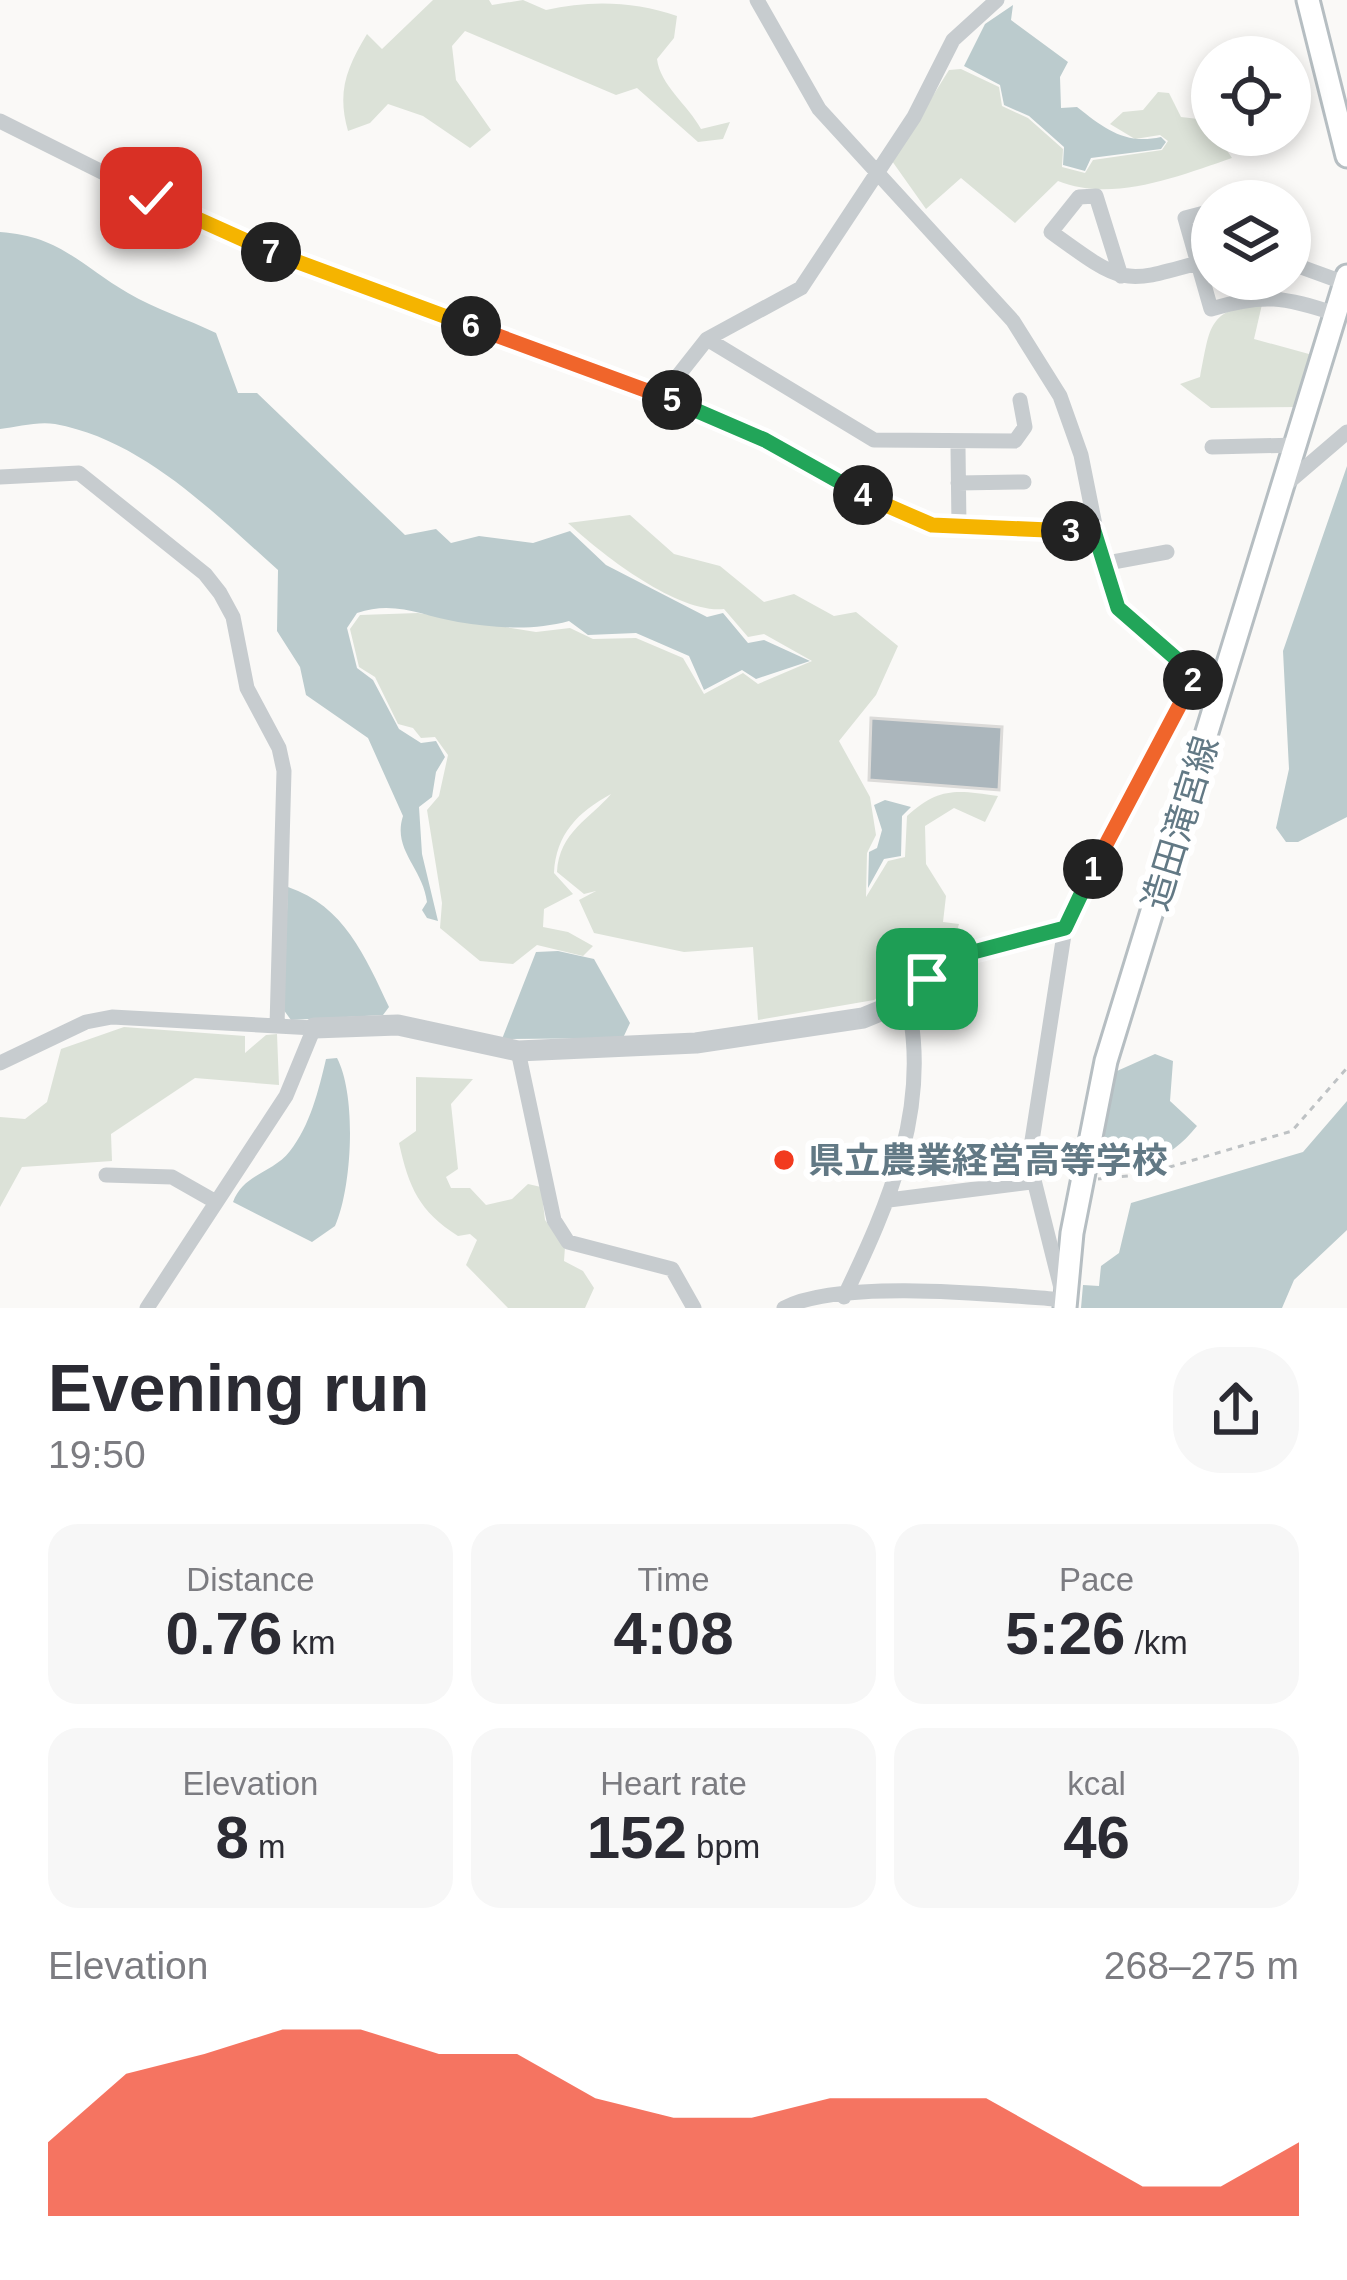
<!DOCTYPE html>
<html lang="en">
<head>
<meta charset="utf-8">
<style>
	body { margin:0; font-family:Arial,"Noto Sans JP",sans-serif; background:#f7f7f7; color:#2b2b33; height:100vh; display:flex; flex-direction:column; font-size:45px; white-space:nowrap }
	* { box-sizing:border-box; margin:0 }
	p { font-size:39px; color:#7c7c81 }
	.icon { flex:none; width:66px; height:66px; fill:none; stroke:currentColor; stroke-width:2; stroke-linecap:round; stroke-linejoin:round }
	.map { position:relative; height:1308px; overflow:hidden }
	.side { display:flex; flex-direction:column; background:#fff; flex:1 }
	.side>* { flex:none }
	.fabs { position:absolute; left:1191px; top:36px; display:grid; gap:24px }
	.fabs a { display:grid; place-items:center; width:120px; height:120px; border-radius:50%; background:#fff; box-shadow:0 6px 18px #0003; font-size:60px }
	.pin { position:absolute; display:grid; place-items:center; width:102px; height:102px; color:#fff; margin:-51px; border-radius:24px; box-shadow:0 6px 18px #0006 }
	.km { position:absolute; width:60px; height:60px; margin:-30px; border-radius:50%; background:#222; color:#fff; font-size:33px; line-height:60px; text-align:center }
	.round { display:grid; place-items:center; flex:none; width:126px; height:126px; border-radius:48px; background:#f7f7f7 }
	.overview { display:flex; align-items:center; justify-content:space-between; height:204px; padding:0 48px }
	h1 { font-size:66px; font-weight:800; line-height:90px }
	.metrics { display:grid; grid-template-columns:repeat(3,1fr); gap:18px; height:204px; padding:12px 48px }
	.metrics div { display:grid; align-content:center; border-radius:30px; background:#f7f7f7; text-align:center }
	.metrics b { font-size:60px; font-weight:800 }
	.metrics small { font-size:33px; font-weight:400 }
	.metrics p { font-size:33px }
	.chart { height:336px; padding:24px 48px }
	.chart p { display:flex; justify-content:space-between }
	.chart svg { width:100%; height:216px; margin-top:12px; fill:#f23a1f; opacity:.7 }
	.map>svg:first-child { display:block }
</style>
</head>
<body>
<div class="map">
<svg width="1347" height="1308" viewBox="0 0 1347 1308">
	<rect width="100%" height="100%" fill="#faf9f7"/>
	<!-- green -->
	<path fill="#dce2d8" d="M433,0H489L492,5L523,0L546,10C589,0 634,1 677,16L674,38L657,59C660,85 688,105 701,129L730,122L723,139L698,142L637,88L616,95L465,31L452,46L456,80L491,130L470,148L423,116L388,104L370,123L348,131C337,92 346,69 367,34L382,49Z
		M961,69L999,87L1002,106L1028,118L1063,149L1062,167L1085,173L1093,160L1162,150L1168,141L1160,135L1135,139L1110,124L1123,112L1143,110L1158,92L1169,93L1181,117L1207,120L1232,158C1179,176 1113,203 1058,181L1015,223L961,178L926,209L892,161L949,70Z
		M1263,300L1254,339L1309,354L1314,367L1298,407L1211,408L1180,384L1200,377C1211,323 1207,313 1263,300Z
		M630,515L674,554L720,566L764,602L794,594L834,616L856,612L898,646L876,695L839,741L870,797L876,835L867,853L866,897L888,861L905,857L907,816C939,787 956,790 998,796L985,822L954,808L925,826L926,864L946,896L943,922L959,924L950,954L909,973L874,1000L758,1020L753,947L684,952L594,933L579,900L596,891L584,894L557,872C559,832 591,818 611,794C578,812 556,834 554,873L573,894L544,909L543,927L568,932L593,946L583,956L537,945L513,964L480,961L440,928L442,903L427,810L439,796L448,755L435,737L421,738L413,728L398,724L375,677L359,667L350,629L360,615L418,613L536,632L570,628L593,639L636,638L683,658L704,694L743,673L758,684L812,661L764,634L748,637L724,609C678,614 601,554 568,523Z
		M124,1027L245,1036V1053L266,1035L277,1034L279,1085L195,1078L111,1134L112,1161L22,1167L0,1207V1117L25,1119L47,1102L61,1049Z
		M416,1077L473,1079L451,1104L458,1169L446,1177L451,1188H470L486,1205L512,1199L528,1184L541,1187L545,1220L565,1247L564,1261L583,1271L594,1288L585,1308H508L466,1265L477,1240L470,1234L458,1236C419,1211 409,1188 399,1143L416,1131Z"/>
	<!-- water -->
	<path fill="#bbcbcd" d="M1013,5L1011,20L1068,62L1060,77L1061,108L1077,107C1105,129 1125,145 1161,137L1166,142L1161,149L1091,158L1085,171L1063,165L1064,147L1029,116L1004,105L1000,85L964,66L985,24Z
		M0,232C60,236 80,265 128,293C155,309 187,319 216,333L238,393H257L405,535L436,529L451,543L479,536L533,543L570,531L606,565L707,617L723,613L748,643L764,640L810,661L756,679L742,670L704,690L689,656L636,633L588,635L569,621C533,631 496,628 458,622C422,616 395,600 357,613L347,628L357,668L373,680L399,729L421,743L436,741L445,757L436,772L432,797L419,807L422,854L438,921L427,918L422,910L427,902C423,868 392,850 403,816L368,738L306,695L300,667L277,631L278,570C214,513 143,440 55,424C38,421 17,427 0,429Z
		M1347,466V817L1298,842H1286L1276,828L1289,769L1283,651Z
		M885,800L911,807L902,816L901,856L884,859L868,888L869,852L877,848L882,830L874,805Z
		M288,887C344,906 365,956 389,1007L383,1015L291,1020L283,1009Z
		M558,951L594,959L630,1023L623,1038L502,1039L536,952Z
		M1155,1054L1173,1061L1170,1101L1197,1126C1167,1163 1141,1167 1095,1167L1117,1071Z
		M337,1058C357,1096 352,1188 335,1226L312,1242L233,1202C244,1173 272,1174 290,1151C310,1126 319,1089 326,1059Z
		M1347,1101V1230L1294,1280L1282,1308H1081L1083,1285L1099,1286L1101,1266L1119,1253L1131,1203L1303,1152Z"/>
	<!-- building -->
	<path fill="#abb6bc" stroke="#dcdbd9" stroke-width="3" d="M871,718L1002,727L999,790L869,780Z"/>
	<g fill="none" stroke-linecap="round" stroke-linejoin="round">
		<defs>
			<path id="secondary" d="M1308,0L1347,156
				M1065,1308L1072,1233L1106,1061L1347,276"/>
		</defs>
		<!-- secondary casing -->
		<use href="#secondary" stroke="#b6bec2" stroke-width="27"/>
		<!-- path -->
		<path stroke="#bec2c4" stroke-width="3" stroke-dasharray="6 6" stroke-linecap="butt" d="M1098,1179L1146,1174L1292,1131L1347,1068"/>
		<!-- minor -->
		<path stroke="#c7cccf" stroke-width="15" d="M757,0L819,109L1013,321L1060,396L1081,455L1107,585L1118,608L1196,676L1224,680
			M0,121L232,237L662,396L765,440L908,517L959,527L1094,531
			M1212,211L1185,218L1211,309C1264,293 1284,297 1336,314
			M1290,263L1345,283
			M1121,276L1096,196L1079,197L1051,232C1128,288 1122,284 1212,259
			M707,339L874,440L1015,441L1025,427L1020,400
			M662,396L707,339L801,288L914,117L953,40L997,0
			M958,447L959,527
			M1212,447L1298,445
			M0,477L79,473L205,574L220,593L233,617L247,688L279,748L284,771L277,1026
			M958,483L1024,482
			M1284,486L1347,432
			M1102,564L1167,552
			M518,1051L554,1220L568,1242L672,1269L694,1308
			M0,1063L86,1022L112,1017L314,1028L286,1096L147,1308
			M106,1175L172,1177L216,1202
			M889,1200L1031,1182
			M1063,1296L1029,1160L1065,928L1124,803L1196,676
			M844,1297C889,1204 932,1105 907,1000
			M784,1308C838,1279 991,1294 1054,1299L1065,1305"/>
		<!-- tertiary -->
		<path stroke="#c7cccf" stroke-width="21" d="M314,1028L398,1025L518,1051L696,1043L863,1018L907,1000L962,955L1065,928"/>
		<!-- secondary -->
		<use href="#secondary" stroke="#fff" stroke-width="21"/>
	</g>
	<g fill="none" stroke-linecap="round" stroke-linejoin="round">
		<defs>
			<path id="split-1" d="M927,979L962,955L1065,928L1093,869"/>
			<path id="split-2" d="M1093,869L1193,680"/>
			<path id="split-3" d="M1071,531H1094L1118,608L1196,676L1193,680"/>
			<path id="split-4" d="M863,495L932,525L1071,531"/>
			<path id="split-5" d="M672,400L765,440L863,495"/>
			<path id="split-6" d="M471,326L672,400"/>
			<path id="split-7" d="M271,252L471,326"/>
			<path id="split-8" d="M151,198L271,252"/>
		</defs>
		<!-- split-1 casing -->
		<use href="#split-1" stroke="#fff" stroke-width="24"/>
		<!-- split-2 casing -->
		<use href="#split-2" stroke="#fff" stroke-width="24"/>
		<!-- split-3 casing -->
		<use href="#split-3" stroke="#fff" stroke-width="24"/>
		<!-- split-4 casing -->
		<use href="#split-4" stroke="#fff" stroke-width="24"/>
		<!-- split-5 casing -->
		<use href="#split-5" stroke="#fff" stroke-width="24"/>
		<!-- split-6 casing -->
		<use href="#split-6" stroke="#fff" stroke-width="24"/>
		<!-- split-7 casing -->
		<use href="#split-7" stroke="#fff" stroke-width="24"/>
		<!-- split-8 casing -->
		<use href="#split-8" stroke="#fff" stroke-width="24"/>
		<!-- split-1 -->
		<use href="#split-1" stroke="#22a559" stroke-width="15"/>
		<!-- split-2 -->
		<use href="#split-2" stroke="#f0652b" stroke-width="15"/>
		<!-- split-3 -->
		<use href="#split-3" stroke="#22a559" stroke-width="15"/>
		<!-- split-4 -->
		<use href="#split-4" stroke="#f5b400" stroke-width="15"/>
		<!-- split-5 -->
		<use href="#split-5" stroke="#22a559" stroke-width="15"/>
		<!-- split-6 -->
		<use href="#split-6" stroke="#f0652b" stroke-width="15"/>
		<!-- split-7 -->
		<use href="#split-7" stroke="#f5b400" stroke-width="15"/>
		<!-- split-8 -->
		<use href="#split-8" stroke="#f5b400" stroke-width="15"/>
	</g>
	<!-- markers -->
	<circle fill="#f23a1f" stroke="#fff" stroke-width="4.5" cx="784" cy="1160" r="12"/>
	<g text-anchor="middle" stroke-width="12" stroke-linejoin="round" paint-order="stroke">
		<!-- street labels -->
		<g font-size="36" fill="#627985" stroke="#fff">
			<text transform="translate(1180 823) rotate(-73)" y="13">造田滝宮線</text>
		</g>
		<!-- poi labels -->
		<g font-size="36" font-weight="bold" fill="#627985" stroke="#fff" text-anchor="start">
			<text x="808" y="1173">県立農業経営高等学校</text>
		</g>
	</g>
</svg>
<div class="fabs">
<a><svg class="icon" aria-label="locate" viewBox="0 0 24 24"><circle cx="12" cy="12" r="6"/><path d="M12 2v4M12 18v4M2 12h4M18 12h4"/></svg></a>
<a><svg class="icon" aria-label="layers" viewBox="0 0 24 24"><path d="M12 4l9 5-9 5-9-5zM3 14l9 5 9-5"/></svg></a>
</div>
<div class="pin" style="left:927px;top:979px;background:#1e9e55"><svg class="icon" aria-label="arrive" viewBox="0 0 24 24"><path d="M6 21V4h12l-3 4 3 4H6"/></svg></div>
<div class="pin" style="left:151px;top:198px;background:#d93025"><svg class="icon" aria-label="check" viewBox="0 0 24 24"><path d="M5 12l5 5 9-10"/></svg></div>
<b class="km" style="left:1093px;top:869px">1</b>
<b class="km" style="left:1193px;top:680px">2</b>
<b class="km" style="left:1071px;top:531px">3</b>
<b class="km" style="left:863px;top:495px">4</b>
<b class="km" style="left:672px;top:400px">5</b>
<b class="km" style="left:471px;top:326px">6</b>
<b class="km" style="left:271px;top:252px">7</b>
</div>
<section class="side">
<div class="overview"><div><h1>Evening run</h1><p>19:50</p></div><a class="round"><svg class="icon" aria-label="share" viewBox="0 0 24 24"><path d="M12 15V3M7 8l5-5 5 5M5 13v7h14v-7"/></svg></a></div>
<div class="metrics">
<div><p>Distance</p><b>0.76<small> km</small></b></div>
<div><p>Time</p><b>4:08</b></div>
<div><p>Pace</p><b>5:26<small> /km</small></b></div>
</div>
<div class="metrics">
<div><p>Elevation</p><b>8<small> m</small></b></div>
<div><p>Heart rate</p><b>152<small> bpm</small></b></div>
<div><p>kcal</p><b>46</b></div>
</div>
<div class="chart"><p><span>Elevation</span>268–275 m</p>
<svg viewBox="0 0 160 44" preserveAspectRatio="none"><path d="M0 44V29L10 15L20 11L30 6L40 6L50 11L60 11L70 20L80 24L90 24L100 20L110 20L120 20L130 29L140 38L150 38L160 29V44z"/></svg>
</div>
</section>
</body>
</html>
